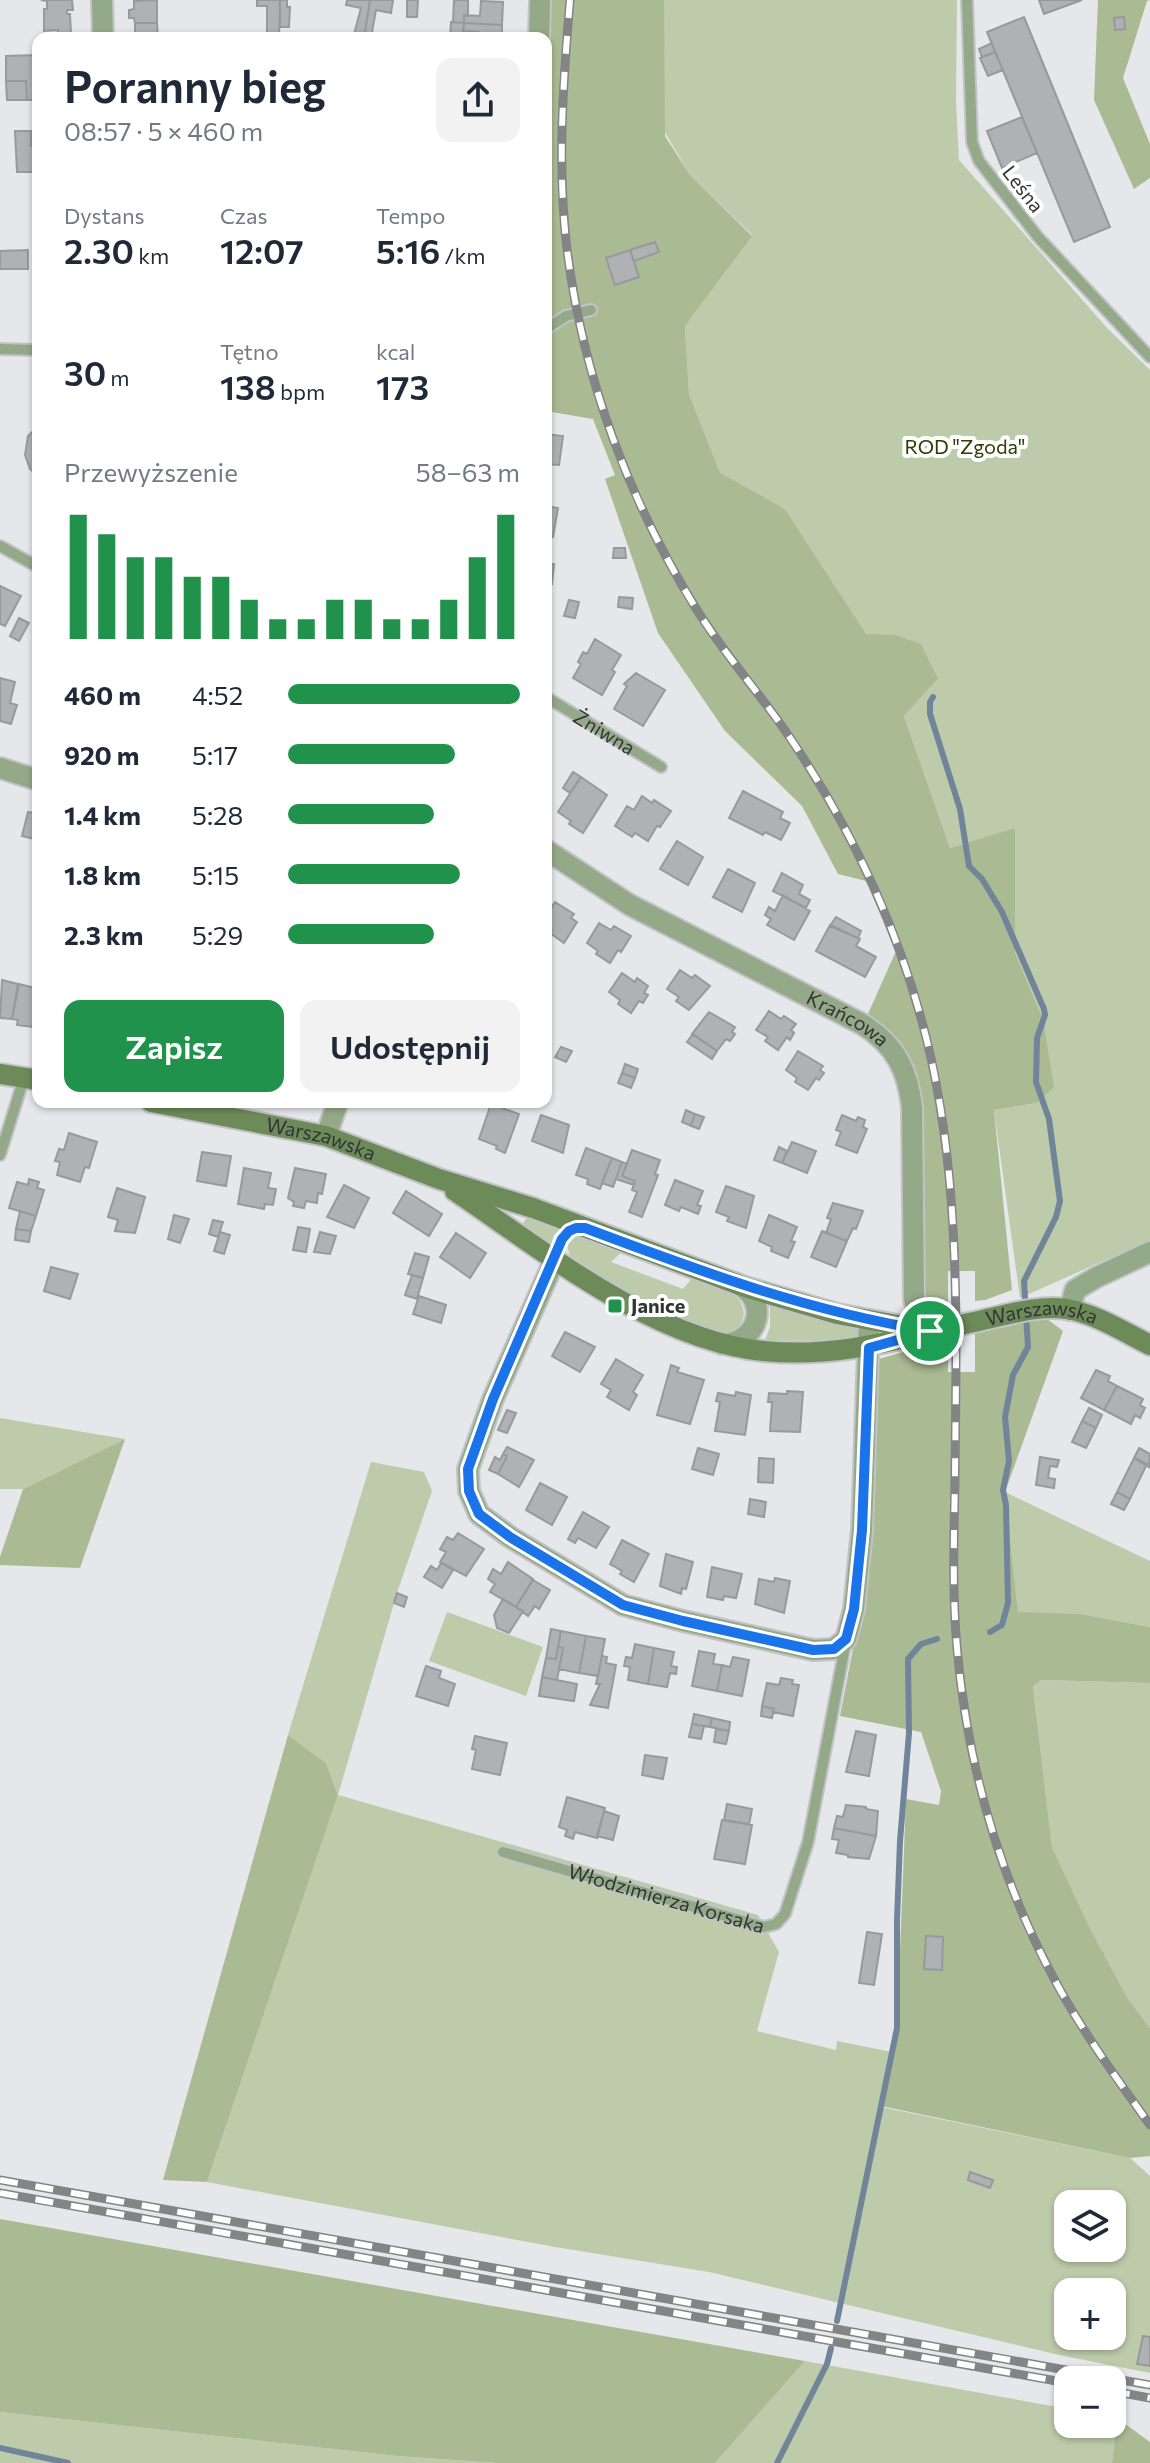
<!DOCTYPE html>
<html lang="pl">
<head>
<meta charset="utf-8">
<style>
	body { margin:0; font-family:Commissioner,sans-serif; background:#f2f2f3; color:#1f2937; height:100vh; display:flex; flex-direction:column; font-size:30px; white-space:nowrap }
	* { box-sizing:border-box; margin:0 }
	p { font-size:26px; color:#747a83 }
	.icon { flex:none; width:44px; height:44px; fill:none; stroke:currentColor; stroke-width:2; stroke-linecap:round; stroke-linejoin:round }
	.map { position:relative; flex:1; overflow:hidden }
	.sheet { position:absolute; left:32px; top:32px; width:520px; height:1076px; display:flex; flex-direction:column; background:#fff; border-radius:16px; box-shadow:0 2px 6px #0004 }
	.sheet>* { flex:none }
	.tools { position:absolute; left:1054px; top:2190px; display:grid; gap:16px }
	.tools a { display:grid; place-items:center; width:72px; height:72px; border-radius:16px; background:#fff; box-shadow:0 2px 6px #0004; font-size:40px }
	.pin { position:absolute; display:grid; place-items:center; width:68px; height:68px; color:#fff; margin:-34px; border:4px solid #fff; border-radius:50%; box-shadow:0 2px 8px #0007 }
	.round { display:grid; place-items:center; flex:none; width:84px; height:84px; border-radius:16px; background:#f2f2f3 }
	.overview { display:flex; align-items:center; justify-content:space-between; height:136px; padding:0 32px }
	h1 { font-size:44px; font-weight:600; line-height:60px }
	.metrics { display:grid; grid-template-columns:repeat(3,1fr); gap:12px; height:136px; padding:8px 32px }
	.metrics div { display:grid; align-content:center }
	.metrics b { font-size:34px; font-weight:600 }
	.metrics small { font-size:22px; font-weight:400 }
	.metrics p { font-size:22px }
	.chart { height:224px; padding:16px 32px }
	.chart p { display:flex; justify-content:space-between }
	.chart svg { width:100%; height:144px; margin-top:8px; stroke:#21924c; stroke-width:6 }
	.cta { display:flex; gap:16px; margin-top:auto; padding:16px 32px }
	.cta a { flex:1; height:92px; border-radius:16px; background:#21924c; color:#fff; font-size:32px; font-weight:600; line-height:92px; text-align:center }
	.cta a+a { background:#f2f2f3; color:#1f2937 }
	ul { padding:0 32px; list-style:none; font-size:26px }
	li { display:grid; grid-template-columns:128px 96px 1fr; align-items:center; height:60px }
	li i { height:20px; border-radius:10px; background:#21924c }
	.map>svg:first-child { display:block }
</style>
</head>
<body>
<div class="map">
<svg width="1150" height="2463" viewBox="0 0 1150 2463">
	<rect width="100%" height="100%" fill="#e5e7eb"/>
	<!-- green -->
	<path fill="#bdcbaa" fill-rule="evenodd" d="M587,0H957L956,102L959,160L1108,329L1150,370V1240L1020,1298L994,1110L1037,1103L1043,1019L1015,953V829L950,848L904,716L938,679L895,635H866L785,509L720,474L689,394L685,326L752,235L690,175Z
		M528,1217L562,1228L554,1235L551,1244L526,1229L523,1223Z
		M577,1235L624,1250L611,1262L683,1289L694,1276C712,1282 755,1296 741,1323C738,1328 732,1332 726,1333C689,1336 602,1276 570,1256L567,1245Z
		M770,1304L860,1329L863,1336L837,1341L765,1340L770,1327Z
		M0,1418L125,1439L23,1489H0Z
		M371,1462L424,1472L432,1491L397,1593L338,1795L758,1915L779,1952L757,2031L836,2050L837,2041L892,2052L881,2107L1130,2158L1150,2176V2373L1059,2355L709,2272L555,2247L207,2182L338,1795L326,1763L288,1735ZM1068,2204H1112V2248H1068ZM1068,2292H1112V2336H1068Z
		M1005,1492L1150,1561V1627L1081,1614L1018,1613Z
		M447,1612L543,1647L526,1696L429,1661Z
		M1041,1680L1150,1683V2028L1128,1999L1090,1928L1052,1847L1033,1687Z
		M805,2361L1068,2409V2424H1112V2417L1117,2418L1112,2463H715Z
		M0,2412L397,2456L496,2463H0Z"/>
	<!-- forest -->
	<path fill="#aaba93" d="M532,0H664L665,136L690,175L752,236L685,326L689,394L720,473L785,509L866,634L895,635L921,644L938,679L904,716L950,848L1015,828V953L1043,1019L1054,1087L1037,1103L994,1110L1012,1290L985,1300L975,1301V1271H948V1303L924,1301L915,1078C904,1047 895,1034 867,1016L896,951L866,881L838,874L802,806L725,731L658,633L605,479L615,475L593,419L546,411V38Z
		M1098,0H1150L1147,1L1123,78L1150,144V178L1134,189L1094,100Z
		M1046,1318L1063,1331L1005,1492L1018,1612L1081,1614L1150,1627V1683L1041,1680L1033,1687L1052,1847L1090,1928L1128,1999L1150,2028V2156L1130,2158L881,2106L897,2028L906,1799L939,1805L941,1791L921,1732L840,1716L872,1550L879,1359L948,1339V1372H975V1333Z
		M125,1439L80,1568L0,1565V1557L23,1489Z
		M288,1735L326,1763L338,1795L207,2182L163,2180Z
		M0,2219L805,2361L715,2463H496L397,2456L0,2412Z
		M1117,2418L1150,2442V2463H1112Z"/>
	<g fill="none" stroke-linecap="round" stroke-linejoin="round">
		<!-- stream -->
		<path stroke="#70849a" stroke-width="6" d="M933,697L930,702V714L960,809L969,866L982,879L1002,912L1044,1009L1045,1015L1037,1038L1036,1082L1049,1119L1060,1201L1056,1217L1024,1281L1028,1347L1013,1375L1005,1417L1009,1461L1003,1490L1006,1505L1008,1603L1002,1625L990,1632
			M837,2321L897,2028V1920L900,1841L909,1733L908,1659L921,1644L937,1639
			M0,2448L68,2463
			M777,2463L827,2364L831,2348"/>
	</g>
	<!-- building -->
	<path fill="#afb1b5" stroke="#97999d" stroke-width="2" d="M41,0H72L73,10H67V14H70L71,34H58V30L44,31V9H47V1Z
		M157,0V23H135L134,18H129V10L134,9V1Z
		M257,0H280L279,38H267V6H257Z
		M280,0H287V7H290L289,27H280Z
		M347,0H370L364,38H353L361,8L346,5Z
		M370,0H393L391,13L376,10L371,38H364Z
		M407,0H418L417,17H407Z
		M454,0H468V16L464,15V23L453,22Z
		M1039,0H1082L1044,14Z
		M481,1L503,2L502,25L464,23V15L480,16Z
		M1024,17L1110,227L1074,242L987,32Z
		M1124,17L1125,29L1115,30L1114,18Z
		M451,22L464,23L463,38H450Z
		M135,23H157L158,38H135Z
		M464,23L502,25V38H479V32L463,31Z
		M992,43L995,52L982,57L979,49Z
		M995,52L1003,70L988,76L980,58Z
		M38,55V100H27L26,81H6V56Z
		M6,81H26L27,100H7Z
		M1022,117L1037,153L1002,168L987,131Z
		M38,130V172H37L36,146H31V131Z
		M15,131H31V146H36L37,172H17Z
		M655,242L659,252L634,261L630,250Z
		M28,250V269H0V251Z
		M630,250L639,277L615,285L606,258Z
		M37,427H38V476L30,469L25,455L28,436Z
		M546,434L563,436L559,465L546,464Z
		M546,506L558,508L553,537L546,536Z
		M614,548H625L626,558H613Z
		M546,563L554,564L552,584L546,583Z
		M0,586L21,596L5,626L0,624Z
		M619,597L633,598L632,609L618,607Z
		M569,600L579,602L575,618L564,616Z
		M19,618L29,623L19,641L10,636Z
		M595,639L621,655L612,670L615,672L602,695L573,678L581,664L578,662L583,652L587,654Z
		M636,673L665,690L643,726L614,709L627,686L624,684Z
		M0,678L15,682L10,703L17,705L11,724L0,721Z
		M573,772L581,777L570,793L563,788Z
		M581,777L607,795L583,833L569,824L571,821L558,812Z
		M743,791L783,812L780,818L790,823L781,840L765,832L763,835L729,818Z
		M642,796L652,803L654,800L671,811L660,827L657,826L648,841L635,833L632,837L615,826L627,806L634,810Z
		M28,812L38,814V840L22,836Z
		M677,841L703,857L688,885L660,869Z
		M728,869L755,883L742,912L713,897Z
		M782,873L803,885L799,894L810,900L806,908L773,891Z
		M783,895L810,911L794,940L767,925L771,919L765,915L769,907L775,911Z
		M555,902L574,914L571,918L577,922L564,943L550,933L552,930L546,926V916Z
		M836,917L861,931L858,938L830,926Z
		M599,923L611,930L614,926L631,936L621,952L618,950L610,963L596,954L598,951L587,943Z
		M830,925L860,939L856,946L876,957L865,977L816,951Z
		M680,970L692,978L695,975L710,986L689,1010L676,1001L679,997L667,989Z
		M622,973L635,982L637,978L648,986L644,993L648,995L643,1003L639,1001L631,1013L618,1004L620,1000L609,992Z
		M2,980L18,984L12,1019L0,1018Z
		M19,984L35,988L34,995L38,996L32,1027L17,1025L18,1020L12,1019Z
		M769,1011L781,1019L784,1016L796,1024L791,1030L794,1033L790,1040L787,1037L778,1050L765,1041L768,1037L756,1030Z
		M709,1012L735,1027L732,1032L735,1034L730,1041L726,1039L717,1051L692,1034Z
		M693,1034L717,1051L712,1059L687,1042Z
		M561,1047L572,1051L566,1062L555,1057Z
		M798,1051L823,1066L820,1070L824,1073L819,1080L816,1078L808,1090L795,1082L797,1078L786,1070Z
		M625,1064L638,1069L635,1078L622,1073Z
		M622,1073L635,1078L631,1088L618,1083Z
		M491,1104L519,1114L505,1153L496,1149L497,1146L479,1139Z
		M686,1110L695,1114L691,1126L682,1122Z
		M695,1114L704,1117L699,1129L691,1126Z
		M541,1115L569,1125L563,1153L532,1141Z
		M842,1115L856,1121L858,1117L865,1120L863,1127L867,1129L857,1153L836,1145L841,1132L836,1130Z
		M69,1133L97,1142L89,1168L85,1167L80,1182L57,1175L60,1162L55,1161L59,1149L64,1150Z
		M792,1142L816,1151L807,1173L782,1163Z
		M779,1147L787,1151L782,1163L774,1160Z
		M586,1148L612,1158L600,1189L587,1184L588,1179L576,1175Z
		M632,1150L660,1160L655,1174L658,1175L642,1217L629,1212L637,1192L632,1190L635,1181L622,1176Z
		M202,1152L231,1156L226,1186L197,1181Z
		M612,1158L622,1162L613,1187L602,1183Z
		M622,1162L627,1164L622,1176L635,1181L634,1185L616,1179Z
		M244,1168L271,1173L268,1188L276,1189L273,1205L265,1204L264,1209L238,1204Z
		M295,1168L326,1174L322,1194L318,1193L317,1203L306,1201L304,1208L293,1206L294,1202L288,1198Z
		M29,1179L39,1182L37,1188L44,1190L36,1216L9,1208L17,1182L28,1185Z
		M675,1180L703,1191L697,1205L701,1206L698,1214L681,1207L679,1211L665,1205Z
		M344,1185L369,1198L354,1228L327,1217Z
		M726,1186L754,1196L746,1228L727,1221L729,1217L716,1212Z
		M117,1188L145,1197L135,1233L115,1231L118,1220L108,1217Z
		M406,1191L442,1214L429,1236L393,1213Z
		M833,1203L863,1211L856,1229L853,1228L847,1241L826,1233L831,1219L827,1218Z
		M20,1211L36,1216L31,1231L16,1229Z
		M174,1215L189,1219L180,1243L168,1239Z
		M769,1215L797,1227L791,1241L795,1242L788,1258L771,1251L772,1247L759,1241Z
		M213,1220L223,1222L218,1237L209,1234Z
		M298,1227L310,1229L306,1252L293,1250Z
		M16,1229L31,1231L29,1242L15,1240Z
		M822,1231L847,1241L836,1267L811,1257Z
		M220,1232L230,1235L224,1254L214,1251Z
		M320,1232L336,1236L330,1254L314,1252Z
		M456,1233L486,1253L470,1278L440,1257Z
		M415,1253L429,1257L423,1278L408,1274Z
		M51,1267L78,1274L70,1299L44,1291Z
		M412,1275L423,1278L417,1299L405,1295Z
		M419,1296L446,1305L441,1323L413,1314Z
		M565,1332L595,1347L580,1372L552,1356Z
		M616,1359L643,1375L633,1392L637,1395L629,1410L607,1397L611,1390L601,1384Z
		M671,1365L679,1368L677,1372L704,1380L690,1424L657,1415Z
		M1096,1370L1110,1376L1108,1381L1117,1386L1104,1410L1081,1398Z
		M1117,1386L1143,1399L1140,1405L1145,1408L1140,1418L1135,1415L1131,1424L1104,1410Z
		M787,1391L803,1392L800,1432L770,1431L772,1402H768L769,1393L787,1394Z
		M736,1392L751,1395L745,1435L715,1431L720,1402L716,1401L718,1393L735,1396Z
		M1089,1408L1102,1415L1096,1428L1082,1421Z
		M507,1410L516,1413L507,1433L498,1430Z
		M1082,1421L1096,1428L1086,1448L1072,1442Z
		M507,1447L534,1460L519,1487L498,1474L507,1456L503,1454Z
		M698,1448L719,1454L713,1475L692,1469Z
		M1139,1448L1150,1454L1149,1467L1134,1458Z
		M503,1454L507,1456L498,1474L489,1470L495,1457L500,1460Z
		M1040,1457L1059,1460L1057,1467L1050,1466L1048,1478L1055,1479L1054,1488L1036,1485Z
		M759,1458L774,1459L773,1483L758,1482Z
		M1134,1458L1147,1464L1130,1499L1117,1492Z
		M540,1483L567,1497L552,1525L526,1510Z
		M1117,1492L1130,1499L1124,1510L1111,1504Z
		M750,1499L766,1502L764,1517L748,1514Z
		M583,1512L609,1527L596,1548L578,1538L575,1543L568,1539Z
		M458,1533L484,1549L466,1576L440,1562L446,1552L440,1549L447,1537L453,1540Z
		M622,1540L649,1554L634,1582L620,1574L622,1571L610,1564Z
		M666,1554L693,1562L686,1589L682,1588L681,1594L660,1586Z
		M508,1562L533,1579L516,1607L490,1592L495,1584L488,1579L493,1569L501,1574Z
		M441,1563L453,1570L442,1588L424,1577L431,1566L437,1570Z
		M712,1567L742,1574L736,1598L724,1596L723,1600L707,1597Z
		M775,1578L790,1581L784,1613L755,1604L759,1579L774,1582Z
		M533,1580L550,1590L539,1609L535,1606L528,1616L516,1607Z
		M397,1593L407,1597L404,1607L394,1603Z
		M503,1599L523,1611L509,1633L497,1628L494,1615Z
		M551,1629L561,1631L556,1659L546,1658Z
		M561,1631L586,1636L579,1673L559,1669L563,1648L558,1647Z
		M586,1636L605,1639L598,1676L579,1673Z
		M635,1644L654,1648L648,1684L628,1680L630,1667L624,1666L626,1657L632,1658Z
		M558,1647L563,1648L557,1680L542,1677L546,1658L556,1659Z
		M654,1648L674,1652L671,1666L677,1667L676,1674L670,1673L667,1687L648,1684Z
		M699,1651L715,1654L713,1664L722,1665L717,1691L692,1686Z
		M602,1656L607,1657L606,1663L616,1665L608,1708L590,1705L600,1684H596Z
		M733,1657L749,1660L742,1696L717,1691L722,1665L730,1667Z
		M426,1666L441,1671L439,1678L455,1684L448,1706L416,1696Z
		M542,1677L577,1684L574,1701L539,1696Z
		M781,1678L793,1680L792,1684L799,1685L793,1716L773,1712L774,1709L762,1706L767,1683L779,1685Z
		M762,1706L774,1709L772,1718L761,1716Z
		M694,1714L712,1718L710,1727L692,1724Z
		M712,1718L730,1722L729,1731L710,1727Z
		M692,1724L704,1726L701,1739L689,1737Z
		M716,1729L729,1731L726,1744L714,1742Z
		M856,1731L876,1735L869,1776L846,1772Z
		M475,1736L507,1743L500,1775L472,1769L476,1750L472,1749Z
		M645,1755L667,1758L663,1779L642,1775Z
		M567,1797L605,1808L597,1838L575,1832L573,1839L565,1836L567,1830L559,1827Z
		M727,1804L752,1809L749,1824L724,1820Z
		M846,1805L866,1807V1809L878,1811L876,1836L834,1828L837,1816L843,1817Z
		M604,1811L619,1816L613,1840L597,1836Z
		M722,1820L752,1825L745,1864L714,1859Z
		M834,1828L876,1836L869,1859L848,1857V1855L836,1853L839,1840L832,1839Z
		M867,1932L882,1934L874,1985L859,1983Z
		M926,1936L943,1937L942,1970L924,1969Z
		M970,2172L993,2180L990,2188L968,2180Z
		M1143,2336L1150,2337V2366L1137,2364Z"/>
	<g fill="none" stroke-linecap="round" stroke-linejoin="round">
		<defs>
			<g id="lane">
				<path d="M967,0L972,142L979,161L1038,237L1150,357"/>
				<path d="M546,329L566,316L591,310"/>
				<path d="M0,349L38,350"/>
				<path d="M0,546L38,567"/>
				<path id="s1" d="M546,697L661,767"/>
				<path d="M0,1155L24,1078"/>
				<path d="M555,1259C562,1245 562,1231 579,1228"/>
				<path id="s2" d="M503,1852L764,1927L776,1924L785,1914L808,1842L846,1641"/>
			</g>
			<g id="street">
				<path d="M102,0L103,38"/>
				<path d="M539,38L540,0"/>
				<path d="M0,768L38,780"/>
				<path id="s3" d="M546,850L630,905L862,1024C895,1045 908,1069 912,1108L914,1298L918,1316L930,1331"/>
				<path d="M326,1136L338,1102"/>
				<path d="M555,1259L493,1399L468,1469L469,1491L479,1514L510,1537L623,1605L683,1621L813,1650L834,1649L846,1639L854,1609L862,1530L869,1321"/>
				<path d="M1070,1310L1075,1290L1097,1277L1150,1252"/>
				<path d="M722,1344C760,1343 771,1298 735,1283"/>
			</g>
			<g id="secondary">
				<path d="M0,1074L38,1080"/>
				<path id="s4" d="M151,1102L326,1136L439,1179L533,1208L745,1287L837,1314L930,1331"/>
				<path id="s5" d="M455,1191C544,1251 654,1340 763,1351C842,1359 908,1336 983,1320C1010,1314 1039,1305 1067,1309C1096,1314 1124,1332 1150,1345"/>
			</g>
		</defs>
		<!-- lane casing -->
		<use href="#lane" stroke="#c1c3c7" stroke-width="14"/>
		<!-- street casing -->
		<use href="#street" stroke="#c1c3c7" stroke-width="24"/>
		<!-- secondary casing -->
		<use href="#secondary" stroke="#c1c3c7" stroke-width="24"/>
		<!-- lane -->
		<use href="#lane" stroke="#94a988" stroke-width="10"/>
		<!-- street -->
		<use href="#street" stroke="#94a988" stroke-width="20"/>
		<!-- secondary -->
		<use href="#secondary" stroke="#6d8a59" stroke-width="20"/>
		<defs>
			<path id="rail" d="M570,0C563,83 557,167 567,249C583,378 629,501 697,610C723,652 756,689 784,729C849,823 898,926 926,1037C962,1181 956,1330 955,1478C954,1534 952,1591 957,1648C967,1761 998,1873 1051,1973C1079,2027 1115,2076 1150,2125
				M0,2180L1150,2385
				M0,2193L1068,2383
				M1112,2391L1150,2398"/>
		</defs>
		<!-- rail casing -->
		<use href="#rail" stroke="#838486" stroke-width="9"/>
		<!-- rail -->
		<use href="#rail" stroke="#fff" stroke-width="6" stroke-dasharray="18" stroke-linecap="butt"/>
	</g>
	<g fill="none" stroke-linecap="round" stroke-linejoin="round">
		<defs>
			<path id="route" d="M576,1228H585C702,1272 807,1311 930,1331L869,1348L862,1530L854,1609L846,1639L834,1649L813,1650L683,1621L623,1605L510,1537L479,1514L469,1491L468,1469L493,1399L562,1239L569,1231Z"/>
		</defs>
		<!-- route casing -->
		<use href="#route" stroke="#fff" stroke-width="16"/>
		<!-- route -->
		<use href="#route" stroke="#1a73e8" stroke-width="10"/>
	</g>
	<!-- markers -->
	<rect fill="#21924c" stroke="#fff" stroke-width="3" x="607" y="1298" width="16" height="16" rx="4"/>
	<g text-anchor="middle" stroke-width="8" stroke-linejoin="round" paint-order="stroke">
		<!-- street labels -->
		<g font-size="20" fill="#333435" stroke="#fff">
			<text transform="translate(1023 189) rotate(52)" y="7">Leśna</text>
			<text dy="7" stroke="none"><textPath href="#s1" startOffset="68">Żniwna</textPath></text>
			<text dy="7" stroke="none"><textPath href="#s3" startOffset="346">Krańcowa</textPath></text>
			<text dy="7" stroke="none"><textPath href="#s4" startOffset="174">Warszawska</textPath></text>
			<text dy="7" stroke="none"><textPath href="#s5" startOffset="634">Warszawska</textPath></text>
			<text dy="7" stroke="none"><textPath href="#s2" startOffset="170">Włodzimierza Korsaka</textPath></text>
		</g>
		<!-- park labels -->
		<g font-size="20" fill="#2b3d00" stroke="#fff">
			<text x="965" y="454">ROD "Zgoda"</text>
		</g>
		<!-- poi labels -->
		<g font-size="20" font-weight="bold" fill="#333435" stroke="#fff" text-anchor="start">
			<text x="631" y="1313">Janice</text>
		</g>
	</g>
</svg>
<div class="tools">
<a><svg class="icon" aria-label="layers" viewBox="0 0 24 24"><path d="M12 4l9 5-9 5-9-5zM3 14l9 5 9-5"/></svg></a>
<a>+</a>
<a>−</a>
</div>
<div class="pin" style="left:930px;top:1331px;background:#1e9e55"><svg class="icon" aria-label="arrive" viewBox="0 0 24 24"><path d="M6 21V4h12l-3 4 3 4H6"/></svg></div>
<section class="sheet">
<div class="overview"><div><h1>Poranny bieg</h1><p>08:57 · 5 × 460 m</p></div><a class="round"><svg class="icon" aria-label="share" viewBox="0 0 24 24"><path d="M12 15V3M7 8l5-5 5 5M5 13v7h14v-7"/></svg></a></div>
<div class="metrics">
<div><p>Dystans</p><b>2.30<small> km</small></b></div>
<div><p>Czas</p><b>12:07</b></div>
<div><p>Tempo</p><b>5:16<small> /km</small></b></div>
</div>
<div class="metrics">
<div><b>30<small> m</small></b></div>
<div><p>Tętno</p><b>138<small> bpm</small></b></div>
<div><p>kcal</p><b>173</b></div>
</div>
<div class="chart"><p><span>Przewyższenie</span>58–63 m</p>
<svg viewBox="0 0 160 44" preserveAspectRatio="none"><path d="M5 44V6M15 44V12M25 44V19M35 44V19M45 44V25M55 44V25M65 44V32M75 44V38M85 44V38M95 44V32M105 44V32M115 44V38M125 44V38M135 44V32M145 44V19M155 44V6"/></svg>
</div>
<ul>
<li><b>460 m</b>4:52<i style="width:100%"></i></li>
<li><b>920 m</b>5:17<i style="width:72%"></i></li>
<li><b>1.4 km</b>5:28<i style="width:63%"></i></li>
<li><b>1.8 km</b>5:15<i style="width:74%"></i></li>
<li><b>2.3 km</b>5:29<i style="width:63%"></i></li>
</ul>
<div class="cta"><a>Zapisz</a><a>Udostępnij</a></div>
</section>
</div>
</body>
</html>
